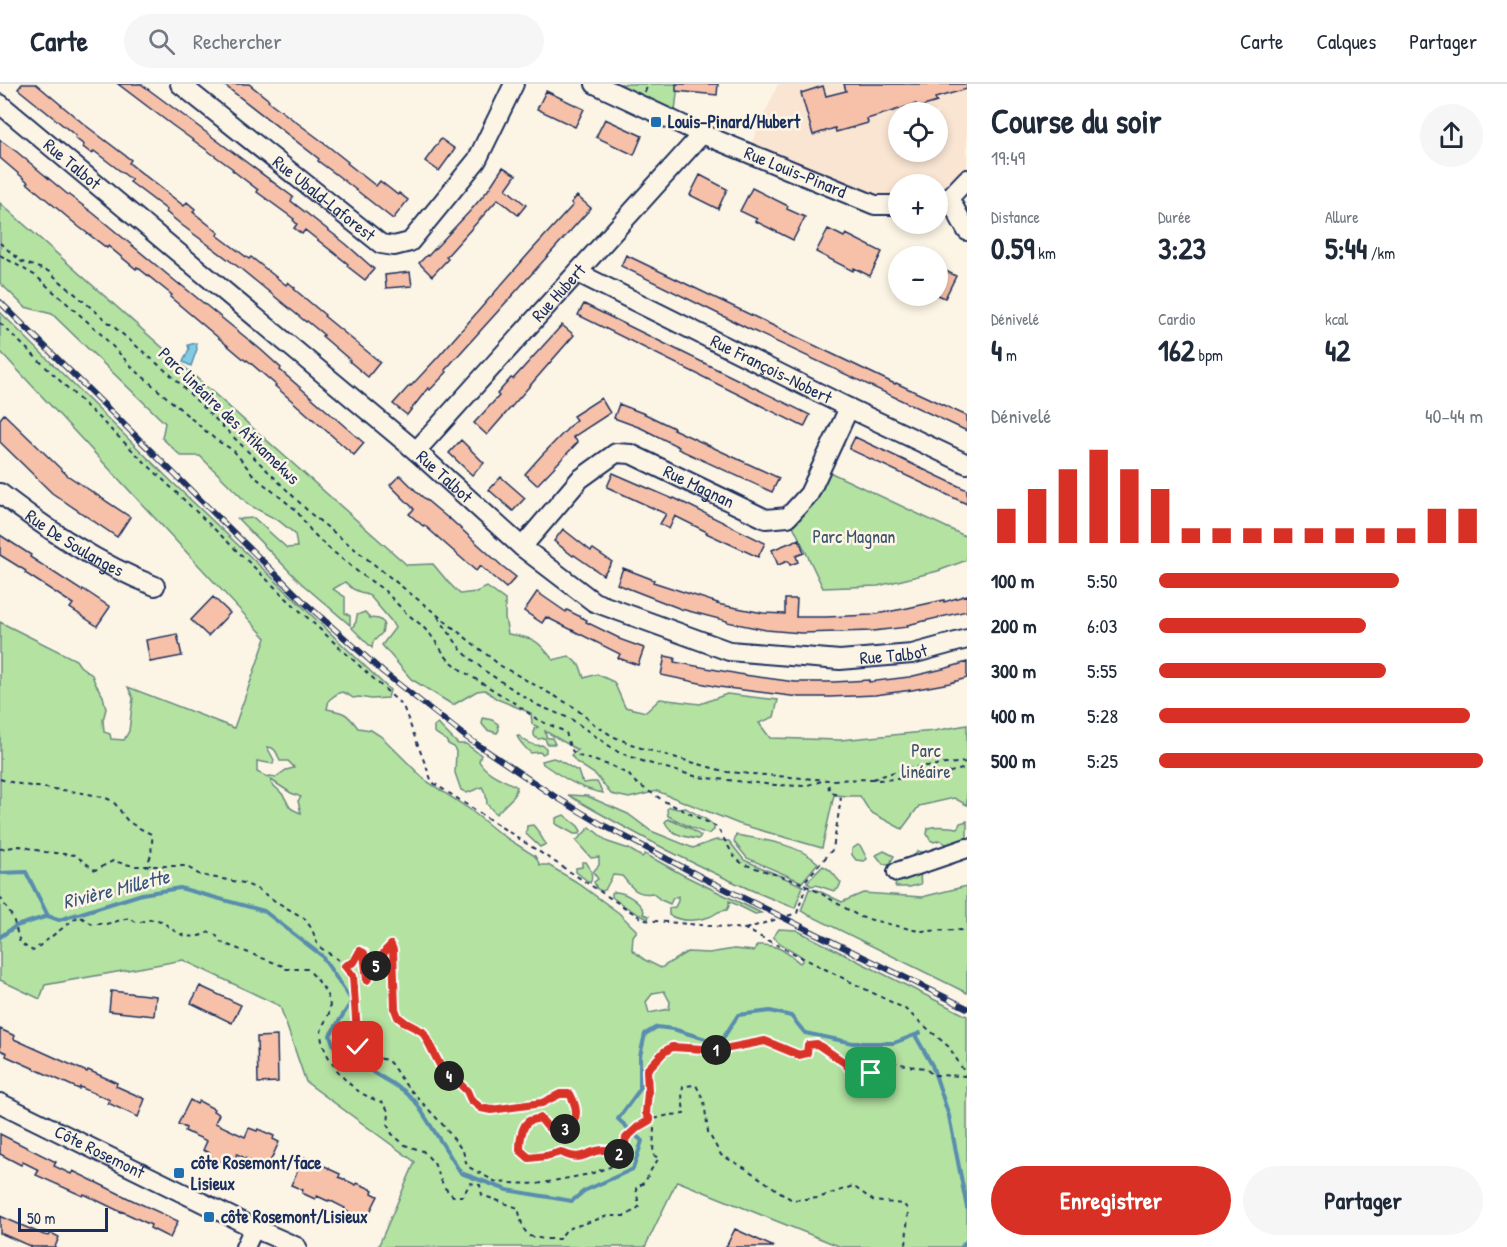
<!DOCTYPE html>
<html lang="fr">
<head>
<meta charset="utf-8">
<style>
	body { margin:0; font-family:"Patrick Hand",sans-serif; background:#f6f6f7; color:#1f2937; height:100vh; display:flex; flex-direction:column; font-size:22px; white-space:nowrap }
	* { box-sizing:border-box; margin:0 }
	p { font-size:20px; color:#747a83 }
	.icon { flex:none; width:33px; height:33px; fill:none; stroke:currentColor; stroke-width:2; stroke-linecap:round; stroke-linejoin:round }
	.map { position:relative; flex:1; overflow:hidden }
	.details { display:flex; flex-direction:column; background:#fff; width:540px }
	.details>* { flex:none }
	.tools { position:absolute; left:888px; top:18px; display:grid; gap:12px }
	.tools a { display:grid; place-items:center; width:60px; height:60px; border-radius:50%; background:#fff; box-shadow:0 3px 9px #0003; font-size:30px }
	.scale { position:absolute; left:18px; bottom:15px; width:90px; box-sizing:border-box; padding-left:6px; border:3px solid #1b2f5e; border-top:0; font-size:16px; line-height:21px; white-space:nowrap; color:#1b2f5e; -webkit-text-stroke:4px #fcf5e5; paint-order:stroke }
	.pin { position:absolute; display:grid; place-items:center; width:51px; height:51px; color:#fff; margin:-26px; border-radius:12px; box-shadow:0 3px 9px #0006 }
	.km { position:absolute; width:30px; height:30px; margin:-15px; border-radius:50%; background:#222; color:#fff; font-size:16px; line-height:30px; text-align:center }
	.round { display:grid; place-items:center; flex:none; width:63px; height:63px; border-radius:32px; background:#f6f6f7 }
	.overview { display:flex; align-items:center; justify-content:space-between; height:102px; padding:0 24px }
	h1 { font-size:33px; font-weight:700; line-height:45px }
	.metrics { display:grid; grid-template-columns:repeat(3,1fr); gap:9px; height:102px; padding:6px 24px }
	.metrics div { display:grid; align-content:center }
	.metrics b { font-size:30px; font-weight:700 }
	.metrics small { font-size:16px; font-weight:400 }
	.metrics p { font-size:16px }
	.chart { height:168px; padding:12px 24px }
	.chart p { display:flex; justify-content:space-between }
	.chart svg { width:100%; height:108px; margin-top:6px; stroke:#d93025; stroke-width:6 }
	.primary-button { display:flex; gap:12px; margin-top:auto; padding:12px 24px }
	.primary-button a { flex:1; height:69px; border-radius:36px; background:#d93025; color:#fff; font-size:24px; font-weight:700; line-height:69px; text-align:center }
	.primary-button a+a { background:#f6f6f7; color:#1f2937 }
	ul { padding:0 24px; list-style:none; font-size:20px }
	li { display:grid; grid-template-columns:96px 72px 1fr; align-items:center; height:45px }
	li i { height:15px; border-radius:8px; background:#d93025 }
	header { display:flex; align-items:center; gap:36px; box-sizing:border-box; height:84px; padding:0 30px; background:#fff; border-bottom:2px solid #e0e1e3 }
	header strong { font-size:28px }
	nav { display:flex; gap:33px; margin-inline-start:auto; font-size:21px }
	.search { width:420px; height:54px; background:#f6f6f7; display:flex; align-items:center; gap:15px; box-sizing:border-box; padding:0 21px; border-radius:33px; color:#747a83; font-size:22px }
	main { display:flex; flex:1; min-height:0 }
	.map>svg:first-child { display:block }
</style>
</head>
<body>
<header>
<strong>Carte</strong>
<div class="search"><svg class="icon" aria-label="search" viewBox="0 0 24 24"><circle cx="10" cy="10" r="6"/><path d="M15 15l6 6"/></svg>Rechercher</div>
<nav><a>Carte</a><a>Calques</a><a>Partager</a></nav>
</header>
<main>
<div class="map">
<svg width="967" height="1163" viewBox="0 0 967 1163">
	<rect width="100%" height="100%" fill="#fcf5e5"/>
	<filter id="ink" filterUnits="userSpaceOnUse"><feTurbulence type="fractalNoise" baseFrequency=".0167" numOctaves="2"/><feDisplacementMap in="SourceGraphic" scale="12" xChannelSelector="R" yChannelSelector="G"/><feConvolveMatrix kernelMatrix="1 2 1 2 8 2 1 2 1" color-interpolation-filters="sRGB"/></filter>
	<g filter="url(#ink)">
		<!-- built -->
		<path fill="#fae5d3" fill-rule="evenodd" d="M778,0H967V95L938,116V100H898V121L747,69ZM898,28H938V68H898Z"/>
		<!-- green -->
		<path fill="#b4e2a1" stroke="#688880" stroke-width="1.5" fill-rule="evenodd" d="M595,0H678L674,37Z
			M0,119L407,481L433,480L448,498L460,510L476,508L487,503L505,516V534L508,550C534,554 537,555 553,576L569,572L580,582L584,594L597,590L614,598L625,623L646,628L660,615L700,620L727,610L778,616L774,633L759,639L770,654L840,656L934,647L967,641V721L954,714L919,722L902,745L870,728L860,712H848L834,711L822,764L739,740L657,707L629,714L611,710L596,691L576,678L571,671L578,666L545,647L546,652L548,654H552L555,660H547L545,654L538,655C533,653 534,650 534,645L538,643L532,640L531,629L497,615L485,606L477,607L453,621L411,595L382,561L395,544L391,537L370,512L353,505L345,498L333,505L345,513V529L350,532V541L301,499L238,435L254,434L287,464L297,463L295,450L279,437L249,421L200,372H181L162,354L165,339L52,230L25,223L0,199Z
			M0,228L171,397L390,606L388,614L371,615L359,613L353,614C341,605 340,607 329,616L327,625C344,628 347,629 358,644L371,646L382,653L425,696L468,724L499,749L535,772L540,781H548L575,797L619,829L637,847L633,852L632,866L645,876L661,884L687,868L709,869L734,865L754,867L757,861C778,860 785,867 800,879L802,877L801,872L781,860L773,853L779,845L796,846L967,932V1163H841L677,1097L645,1163H378L415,1078L306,998L280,922L183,876L45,901L40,915L0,896V538L76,576L80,582L92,591L95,599L103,612L106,625L103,636L104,648L110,650L111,655L124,656L129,647L133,614L128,603L234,644L266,554L0,267ZM267,663C276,663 277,670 280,677H288L293,682L294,684L286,686L276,693L270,692L267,693L257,688V677L273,680L274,676ZM271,696L291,709L301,713L298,717L301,729C285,723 291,722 283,711C280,707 275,703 271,699ZM664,907L670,918L669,925L649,929L646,918L653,909Z
			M823,385L967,453V476L938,487L878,502L823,504L789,433Z
			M365,528L370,534L379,535L384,539L382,549L373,558L372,564L352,544L356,538L357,531Z
			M483,634L492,636L498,640L499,646L497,649L487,646L482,640Z
			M438,640L458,660H466L481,671L479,677C486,690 505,696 517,703L514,712L496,730L487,720L486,711L482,703L467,709L461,706L455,689L456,668L454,663L448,660L446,656L434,648V642Z
			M517,652H519C525,657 534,663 542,661L546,664V668L543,670L539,668L531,669C526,665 519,657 517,652Z
			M553,674C560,675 569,683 578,687L581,696L584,699L591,698H597L603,709C580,705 562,693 543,680L542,677Z
			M568,711L587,712L628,730L651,747L693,764L716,756L729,757L744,776L803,802L795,824C752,808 711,788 669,767C635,749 602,731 568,711Z
			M670,723L678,725L686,724C695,730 707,734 714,742V746L708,750C694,746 681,738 668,732L667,725Z
			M564,731L578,742L581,747L579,750H574L556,740V734Z
			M668,735L689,744L701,752L698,755C685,753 671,751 665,738Z
			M967,737V760L951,764L940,756L934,758L930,756L927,750L928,744C938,741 947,743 958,744L960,739Z
			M533,741C539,747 541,754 546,760L540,763L526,750L527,742Z
			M590,743L608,758L629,765L642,773L645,770L683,791L761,829L755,830L729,817V822L727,826C715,827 718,830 709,833C696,837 681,838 669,831V824L675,823L678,817V812L673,814L670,820L661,816L652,809C636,812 632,803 622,792L613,791L605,806L602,807L597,805L594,798L598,795L593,788L599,781V773L591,774L576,757Z
			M736,751C761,755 799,760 818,779L802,798L747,774L734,758Z
			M858,761L861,763L867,775L864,777L856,776L852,771V765Z
			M884,767L894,772L889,781L883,780L876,771Z
			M917,767C926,768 926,775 927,782C921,789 919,791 921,800L910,803H896L895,801L912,780Z
			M582,778H586C590,783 594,793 590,799L576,788V784L582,783Z
			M823,782L830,786L841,799L838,805L834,807L816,801L811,802L807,798Z
			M967,802V909L801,827L809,805L817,806L842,818L863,809L922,813Z
			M614,808C625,808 638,816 644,827L643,830L649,832L648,835C635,829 623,822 612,813V809Z"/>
		<!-- water -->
		<path fill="#82cce3" stroke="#598dae" stroke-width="1.5" d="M196,259L197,265L191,282L183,278L189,265L188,261Z"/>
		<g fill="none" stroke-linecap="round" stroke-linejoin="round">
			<!-- stream -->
			<path stroke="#598dae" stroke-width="4" d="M0,789L26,788L48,832L59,836L142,810L180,804L264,827L321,871L352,917L330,951L335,965L403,1006L415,1017L461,1089L507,1106L572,1117L584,1107L633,1085L642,1057L618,1035L640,1005V972L645,950L657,943L673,945L712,957L722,956L738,931L770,927L791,932L805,949L853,959H894L920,949
				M0,853L16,842L48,832
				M915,951L932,981L949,1032L967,1124
				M961,1163L967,1157"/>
		</g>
		<!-- building -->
		<path fill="#f7c1a9" stroke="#1b2f5e" stroke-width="1.5" d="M22,0H36L85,41L131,76L129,79L184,122L187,118L195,125L193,128L219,149L217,151L249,175L251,173L286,201L288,198L295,204L294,205L325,231L324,232L380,278L368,293L349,277L350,276L322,252L324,251L307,237L306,238L241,185L183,142L166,128L167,126L130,98L132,96L94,67L92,70L83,63L84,61L75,54L76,52L18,5Z
			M118,0H141L156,11L293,113L291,117L346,160L374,185L365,196L347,182L348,180L305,146L302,150L294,144L297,140L293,136L294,135L257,108L258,106L232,86L233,85L172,41Z
			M223,0H249L269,16L268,17L319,55L348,78L347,79L376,102L380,97L398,111L399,109L408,116L393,135L337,91L318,77L319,75Z
			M676,0H718L717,11L676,7Z
			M844,0H967V5L935,14L937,18L917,24L916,20L867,35L868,39L836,48L835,44L813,51L801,9L823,2L826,12L846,7Z
			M546,7L584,25L575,43L537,25Z
			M605,35L642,52L634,71L596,53Z
			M441,55L455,65L439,87L425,77Z
			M0,56L17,68L66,109L93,129L180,201V200L260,265L281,284L280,286L364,359L354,371L275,302L276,301L247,276L246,277L170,213L172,211L137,183L136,185L108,162L107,164L79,143L27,99L28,98L0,74Z
			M503,83L516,91L506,105L526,121L518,131L498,115L446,173L448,175L432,192L419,179L427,171L428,172L471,126L488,106Z
			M700,91L727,105L718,125L690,111Z
			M752,104L788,122L787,125L805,133L793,156L755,137L757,135L740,127Z
			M577,112L591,124L445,286L447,288L430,306L428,304L407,331L393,320L410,301L411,302L438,273L531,167L573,121L571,119Z
			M828,145L844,153L846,150L882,168L870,192L854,184L853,187L816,168Z
			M626,171L776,243L895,300L896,299L967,332V347L747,244L621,182Z
			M938,183L956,192L945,214L938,211Z
			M410,188L412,202L386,204L385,191Z
			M584,220L810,331L804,343L578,231Z
			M562,241L574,251L487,351L474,339L499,312L497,310L511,294L513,295Z
			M601,314L610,329L573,353L578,358L537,401L525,390L541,372L576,336L573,332Z
			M619,320L645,330L674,344L673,345L779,394L772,408L678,365L679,363L641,344L614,334Z
			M4,330L67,391L130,433L117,453L52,409L0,358V335Z
			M855,353L967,406V420L849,365Z
			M461,356L484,379L472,391L449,369Z
			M613,389L673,415L674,414L765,459L758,473L706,449L707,448L675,432L669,445L660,440L666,430L607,403Z
			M400,391L418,409L449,435V434L502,482L516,493L506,504L480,482L476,487L424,441L423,442L409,430L414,425L390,401Z
			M501,393L525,414L513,427L489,406Z
			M563,445L591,467L593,465L612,478L603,491L574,471L573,472L554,457Z
			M0,451L31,471L30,473L82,507L83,505L110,523L97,542L70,524L73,520L25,489L26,487L0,471Z
			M799,455L804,469L796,472L798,478L790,481L788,477L778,481L772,466Z
			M623,484L654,496L653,498L718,519L717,520L763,529L785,530V515H797L796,533H826L871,531L903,525L944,516V518L967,511V527L907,541L908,543L873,547L801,549L766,546L727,538V537L681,525L617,500Z
			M537,508L566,528L567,526L587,536L586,538L619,554V555L644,564L638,581L618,574L620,570L546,533L542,539L524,527Z
			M213,513L230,529L208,552L191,536Z
			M177,550L182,572L150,578L146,556Z
			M665,572L675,574L674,578L744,591L795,598H834L869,596V598L909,593L947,584L967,578V594L950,599L912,606L875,611L830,613H799L719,603L661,591Z
			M200,902L241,921L232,939L191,919Z
			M111,907L156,912L154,932L109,927Z
			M0,945L15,952L14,955L87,988L88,986L117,999L116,1002L145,1015L138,1033L108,1019L110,1016L80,1003L79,1005L6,972L7,969L0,966Z
			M277,952L278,998L258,999L257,953Z
			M190,1016L197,1020L199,1017L214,1025L213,1027L219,1030L215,1039L245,1053L249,1044L257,1047L258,1045L274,1052L273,1055L279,1058L268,1082L261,1079L260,1082L237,1070L232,1080L226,1077L225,1079L209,1072L210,1069L203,1066L207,1057L185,1047L186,1044L178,1040Z
			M0,1050L56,1078L54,1082L71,1090L73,1087L130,1115L178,1137L170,1154L150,1144L151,1141L121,1127V1128L84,1110L83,1112L36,1091L39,1086L23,1078L21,1081L0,1070Z
			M304,1073L329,1084V1085L340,1090L339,1093L356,1101L357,1099L373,1106L372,1109L378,1112L367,1134L361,1131L360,1134L344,1126L345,1124L329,1116L328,1117L317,1112L315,1115L302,1109L303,1106L291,1101Z
			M0,1132L44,1151L49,1152L51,1149L59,1153L55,1163H32L0,1149Z
			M735,1145L774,1163H726Z"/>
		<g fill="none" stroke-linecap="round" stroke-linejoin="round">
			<defs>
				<g id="minor">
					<path id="s1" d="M180,0L381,160L394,162L410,158L477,76L514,0"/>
					<path id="s2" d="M595,0L702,50L875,121H898"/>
					<path id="s3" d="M0,20L416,367L522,463L594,518L729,567L840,576L912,570L967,555"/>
					<path d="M949,114L967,147"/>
					<path d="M938,116L949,114L967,95"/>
					<path id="s4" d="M578,189L849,324L967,380"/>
					<path id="s5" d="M416,367L702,50"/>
					<path id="s6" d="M0,409C48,446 98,480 155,502"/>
					<path id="s7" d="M522,463L580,395L616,369L631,370L766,435L788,433L809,410L849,324"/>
					<path d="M897,788L967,764"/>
					<path id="s8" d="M0,1019L254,1144L297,1163"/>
					<path d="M245,1163L254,1144"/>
				</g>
			</defs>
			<!-- minor casing -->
			<use href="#minor" stroke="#1b2f5e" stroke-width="22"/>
			<!-- path -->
			<path stroke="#1b2f5e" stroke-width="2" stroke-dasharray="4.5 4.5" stroke-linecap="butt" d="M645,8L648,0
				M0,159L22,178L48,187L173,293L311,430L501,582L574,623L594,640L612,652L641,664L727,688L828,696L873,695L878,696L929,693L967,684
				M0,171L36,192L98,247L134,285L216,356L233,366L255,393L296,426L311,447L325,461L358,488L384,506L405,528L420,540L430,550L447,574L461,586L516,620L538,636L566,648L570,664L576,671L612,682L629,691L636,699L664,717L717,743L735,774L743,780L799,798L822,810L860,833L918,847L967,846
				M0,239L285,513L403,622L432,698L644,836L745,845L905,925L949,963L967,992
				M438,533L462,567L485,587L537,621L571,635L618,668L645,678L698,693L775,701L804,702L822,697
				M0,695C34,706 71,704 105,714C117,717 119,727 127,736C134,742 143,746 151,750C154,758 150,762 152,769L149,776L150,782
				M873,695L906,684L967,678
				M0,765L20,762L45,768L75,771L95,786L113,777L134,782H186L200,791L244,799L259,806L275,817L304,834L312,845L318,862L343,879L353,892L356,933L357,955L359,970L387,976L391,980L405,1000L443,1041L463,1067L467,1082L496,1098L509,1099L537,1100L590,1090L610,1083L623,1070L626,1054L638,1043L650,1036L669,1031L684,1030L682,1010L683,1002L696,1001L704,1017L708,1048L721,1071L745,1084L792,1116L818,1114L853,1102L874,1117L903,1120L908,1125L906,1163
				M0,813L13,834L20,859L33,867L56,849L79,832L92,840H106L129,834L138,839C146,836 153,834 161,837C165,839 166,841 169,843C181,853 195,856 209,848L216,851L220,858L283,882L285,885H307C317,894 334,914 329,929C327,935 321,943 321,950C322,972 348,1004 367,1012C372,1015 379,1017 384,1019L389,1029L388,1041L392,1050L405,1061L423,1067L434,1079L444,1103L453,1112H463L470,1099L480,1101L482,1111L518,1124L523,1144L529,1152L544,1155H559L567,1145L608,1132H626L639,1123L636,1104L645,1098L651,1086L659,1074L653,1071L654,1044L646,1029L648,1008L647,986L664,968L672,963L719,966L765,957L799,971L807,969L808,961L817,960L845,979L857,994L880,986L886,976L909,982L925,984L933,991L967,992
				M745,845L797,829L806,802L804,798L833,765L841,714L829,706L828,696
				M345,882L354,878L360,867L364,869L367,896L385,866L391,861L393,866L395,925L398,933L406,939L423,948L444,989L459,999L467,1007L471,1016L481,1025L491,1026L542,1019L560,1010H570C573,1016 576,1021 576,1028C576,1041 562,1053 550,1045C546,1042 543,1037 540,1034C538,1035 531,1036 529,1037C521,1043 520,1057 520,1066L529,1074L546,1072L561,1068C584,1080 586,1066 604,1066C613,1066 605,1067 613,1070C615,1070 621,1070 623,1070"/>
			<!-- minor -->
			<use href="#minor" stroke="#fcf5e5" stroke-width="18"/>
			<defs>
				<path id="rail" d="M0,218L305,519L383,588L466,653L554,712L601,740L707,796L967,924"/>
			</defs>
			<!-- rail casing -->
			<use href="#rail" stroke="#1b2f5e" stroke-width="6"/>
			<!-- rail -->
			<use href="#rail" stroke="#fcf5e5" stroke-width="4" stroke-dasharray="11" stroke-linecap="butt"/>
		</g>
	</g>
	<g fill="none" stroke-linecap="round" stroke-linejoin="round" filter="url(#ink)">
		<defs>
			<path id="route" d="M358,963L353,892L345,882L354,878L360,867L364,869L367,896L386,866L391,861L393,866L395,925L398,933L406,939L423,948L444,989L459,999L467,1007L471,1016L481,1024L491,1026L542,1019L560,1010H570C573,1016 576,1021 576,1028C576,1041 562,1053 550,1045C546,1042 543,1037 540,1034C538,1035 530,1036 529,1037C521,1043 520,1057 520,1066L529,1074L546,1072L561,1068C583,1080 586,1066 604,1066C613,1066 605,1067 613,1070C615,1070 621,1070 623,1070L626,1054L638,1043L650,1036L646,1029L648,1008L647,986L664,968L672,963L719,966L765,957L799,971L807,969L808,961L817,960L845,979L857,994L871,989"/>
		</defs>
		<!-- route casing -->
		<use href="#route" stroke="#fff" stroke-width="12"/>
		<!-- route -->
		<use href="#route" stroke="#d93025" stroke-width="8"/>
	</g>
	<!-- markers -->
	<g fill="#1f6fb2" stroke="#fcf5e5" stroke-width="2">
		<rect x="650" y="32" width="12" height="12" rx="3"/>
		<rect x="173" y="1083" width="12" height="12" rx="3"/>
		<rect x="203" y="1127" width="12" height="12" rx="3"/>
	</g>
	<g text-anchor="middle" stroke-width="5" stroke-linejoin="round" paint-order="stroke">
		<!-- poi labels -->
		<g font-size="18" font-weight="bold" fill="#1b2f5e" stroke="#fcf5e5" text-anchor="start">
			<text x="668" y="44">Louis-Pinard/Hubert</text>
			<text x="191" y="1085">côte Rosemont/face<tspan x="191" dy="21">Lisieux</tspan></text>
			<text x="221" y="1139">côte Rosemont/Lisieux</text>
		</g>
		<!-- street labels -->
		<g font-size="18" fill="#1b2f5e" stroke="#fcf5e5">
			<text dy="6" stroke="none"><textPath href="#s3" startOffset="94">Rue Talbot</textPath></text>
			<text dy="6" stroke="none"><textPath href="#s2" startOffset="219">Rue Louis-Pinard</textPath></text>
			<text dy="6" stroke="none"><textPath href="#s1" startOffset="184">Rue Ubald-Laforest</textPath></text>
			<text dy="6" stroke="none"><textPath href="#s5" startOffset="213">Rue Hubert</textPath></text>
			<text dy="6" stroke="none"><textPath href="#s4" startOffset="216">Rue François-Nobert</textPath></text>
			<text transform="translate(229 332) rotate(44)" y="6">Parc linéaire des Atikamekws</text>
			<text dy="6" stroke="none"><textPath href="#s3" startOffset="580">Rue Talbot</textPath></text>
			<text dy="6" stroke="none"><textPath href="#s7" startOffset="224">Rue Magnan</textPath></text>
			<text dy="6" stroke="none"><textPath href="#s6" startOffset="90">Rue De Soulanges</textPath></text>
			<text dy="6" stroke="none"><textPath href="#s3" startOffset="1084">Rue Talbot</textPath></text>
			<text dy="6" stroke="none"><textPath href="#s8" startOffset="111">Côte Rosemont</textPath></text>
		</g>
		<!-- park labels -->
		<g font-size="18" fill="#3a536b" stroke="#fcf5e5">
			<text x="854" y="459">Parc Magnan</text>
			<text x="926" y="673">Parc<tspan x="926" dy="21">linéaire</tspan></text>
		</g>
		<!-- water labels -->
		<g font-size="20" font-style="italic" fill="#35567f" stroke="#fcf5e5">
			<text transform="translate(116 805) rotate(-14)" y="7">Rivière Millette</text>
		</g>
	</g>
</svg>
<div class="tools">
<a><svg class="icon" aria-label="locate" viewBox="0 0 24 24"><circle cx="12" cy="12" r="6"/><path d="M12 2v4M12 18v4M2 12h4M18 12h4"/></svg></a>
<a>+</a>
<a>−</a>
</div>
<div class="scale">50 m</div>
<div class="pin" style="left:871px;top:989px;background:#1e9e55"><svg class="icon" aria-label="arrive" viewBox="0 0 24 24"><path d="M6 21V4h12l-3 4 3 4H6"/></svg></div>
<div class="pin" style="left:358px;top:963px;background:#d93025"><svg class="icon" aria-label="check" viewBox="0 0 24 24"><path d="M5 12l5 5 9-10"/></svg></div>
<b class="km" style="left:716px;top:966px">1</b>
<b class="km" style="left:619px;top:1070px">2</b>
<b class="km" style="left:565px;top:1045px">3</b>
<b class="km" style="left:449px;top:992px">4</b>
<b class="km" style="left:376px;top:882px">5</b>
</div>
<section class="details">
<div class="overview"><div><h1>Course du soir</h1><p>19:49</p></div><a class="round"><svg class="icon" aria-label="share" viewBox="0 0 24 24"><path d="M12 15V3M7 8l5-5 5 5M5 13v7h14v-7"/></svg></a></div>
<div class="metrics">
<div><p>Distance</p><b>0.59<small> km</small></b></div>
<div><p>Durée</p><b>3:23</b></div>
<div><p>Allure</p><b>5:44<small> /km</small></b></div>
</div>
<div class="metrics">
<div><p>Dénivelé</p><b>4<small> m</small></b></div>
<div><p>Cardio</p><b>162<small> bpm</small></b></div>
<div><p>kcal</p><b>42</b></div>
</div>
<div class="chart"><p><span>Dénivelé</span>40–44 m</p>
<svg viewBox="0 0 160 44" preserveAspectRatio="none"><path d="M5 44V30M15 44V22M25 44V14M35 44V6M45 44V14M55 44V22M65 44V38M75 44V38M85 44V38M95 44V38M105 44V38M115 44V38M125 44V38M135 44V38M145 44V30M155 44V30"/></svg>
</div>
<ul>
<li><b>100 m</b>5:50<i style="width:74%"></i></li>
<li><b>200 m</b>6:03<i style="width:64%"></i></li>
<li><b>300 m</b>5:55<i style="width:70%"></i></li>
<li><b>400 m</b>5:28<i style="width:96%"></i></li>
<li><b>500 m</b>5:25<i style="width:100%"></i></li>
</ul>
<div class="primary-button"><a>Enregistrer</a><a>Partager</a></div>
</section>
</main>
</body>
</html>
